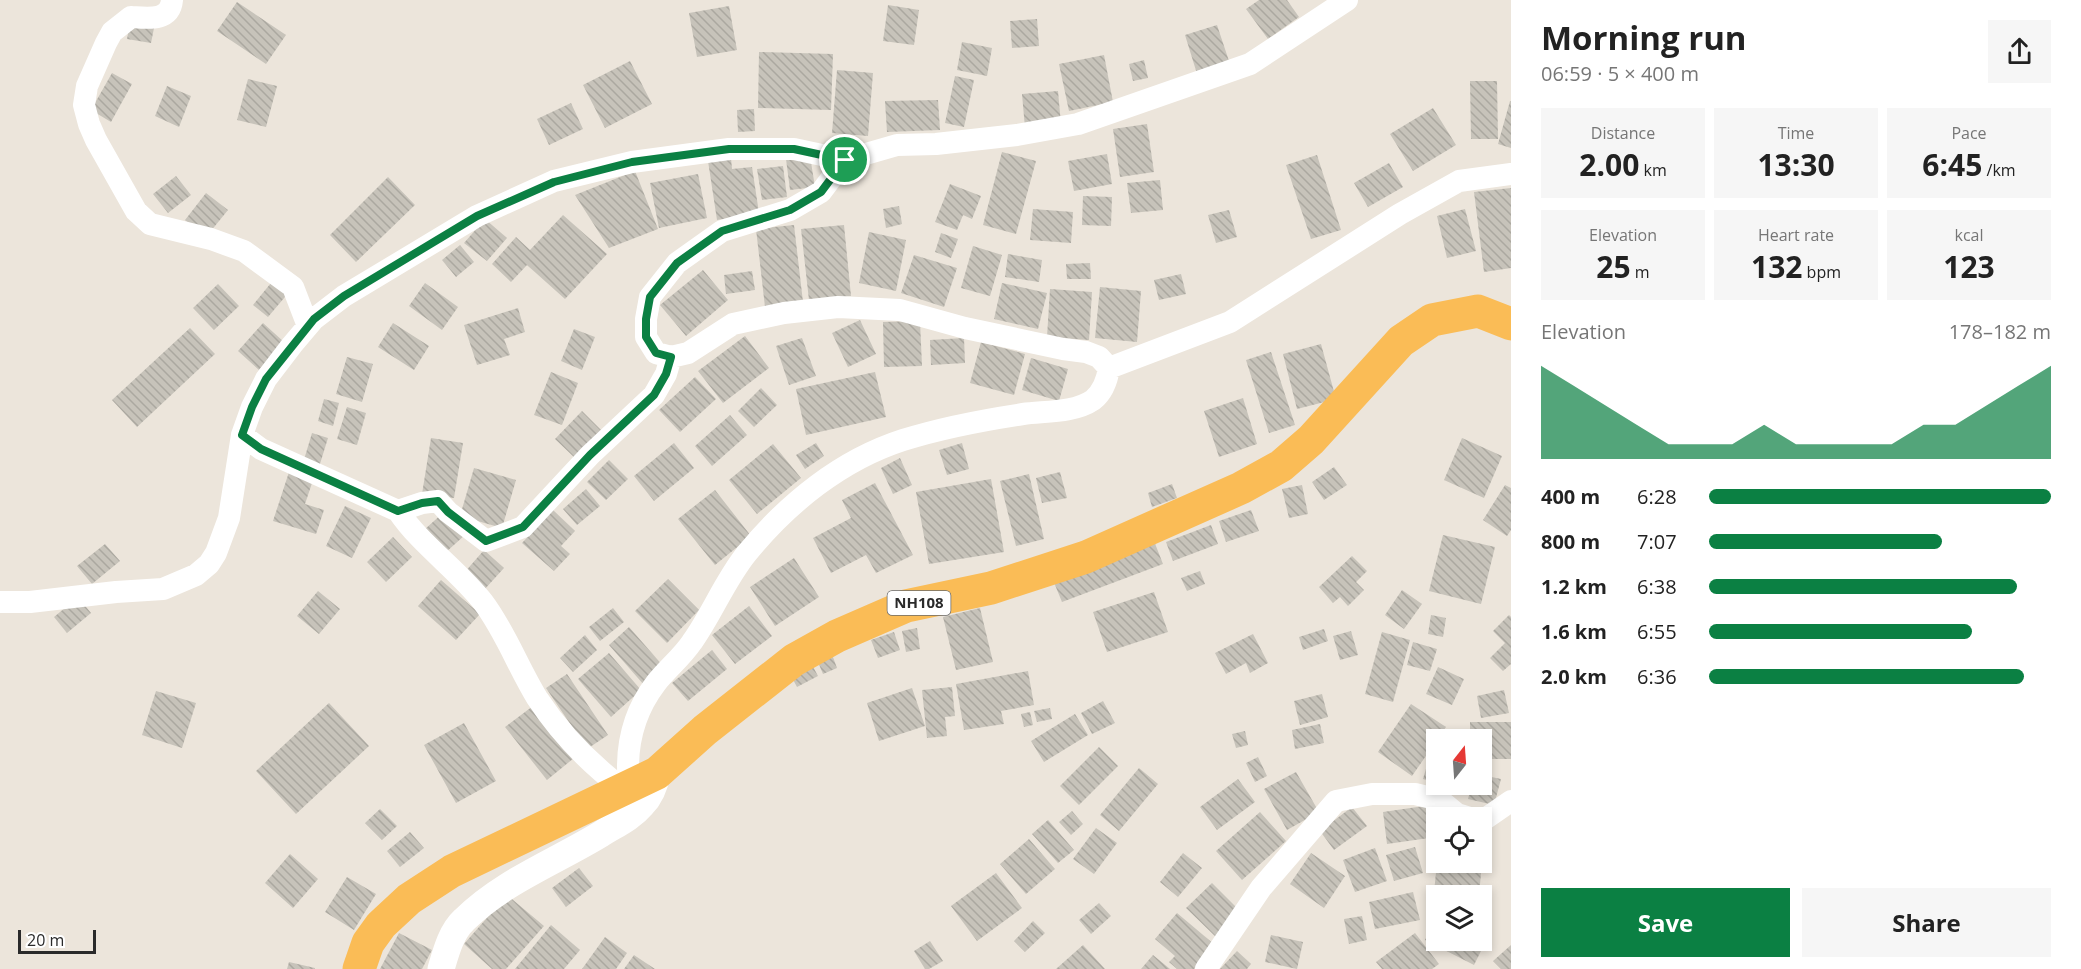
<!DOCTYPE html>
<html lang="en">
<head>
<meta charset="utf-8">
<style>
	body { margin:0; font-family:"Open Sans",sans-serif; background:#f6f6f6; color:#222; height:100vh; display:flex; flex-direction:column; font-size:22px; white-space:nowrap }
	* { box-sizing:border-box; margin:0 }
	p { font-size:20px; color:#767676 }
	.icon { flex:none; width:33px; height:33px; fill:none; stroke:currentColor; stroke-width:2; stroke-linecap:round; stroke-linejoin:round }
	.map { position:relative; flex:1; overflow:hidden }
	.drawer { display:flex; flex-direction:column; background:#fff; width:570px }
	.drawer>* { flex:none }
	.needle { width:39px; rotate:17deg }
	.controls { position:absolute; left:1426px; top:729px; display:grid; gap:12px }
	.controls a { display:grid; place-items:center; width:66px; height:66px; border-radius:0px; background:#fff; box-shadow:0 3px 9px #0003; font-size:30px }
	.scale { position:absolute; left:18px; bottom:15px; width:78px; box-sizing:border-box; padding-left:6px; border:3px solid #2a2a2a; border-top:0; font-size:16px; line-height:21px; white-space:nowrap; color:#2a2a2a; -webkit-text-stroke:4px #fff; paint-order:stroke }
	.pin { position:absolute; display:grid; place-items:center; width:51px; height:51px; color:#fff; margin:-26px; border:3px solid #fff; border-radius:50%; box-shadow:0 2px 6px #0007 }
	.round { display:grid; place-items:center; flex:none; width:63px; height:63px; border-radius:0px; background:#f6f6f6 }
	.headline { display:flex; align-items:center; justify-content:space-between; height:102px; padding:0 30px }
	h1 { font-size:33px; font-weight:700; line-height:45px }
	.figures { display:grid; grid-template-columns:repeat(3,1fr); gap:9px; height:102px; padding:6px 30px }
	.figures div { display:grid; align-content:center; border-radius:0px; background:#f6f6f6; text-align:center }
	.figures b { font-size:30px; font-weight:700 }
	.figures small { font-size:16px; font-weight:400 }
	.figures p { font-size:16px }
	.chart { height:168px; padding:12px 30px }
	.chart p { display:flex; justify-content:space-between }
	.chart svg { width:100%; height:108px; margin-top:6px; fill:#0b8043; opacity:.7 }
	.action { display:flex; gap:12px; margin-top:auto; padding:12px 30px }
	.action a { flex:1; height:69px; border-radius:0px; background:#0b8043; color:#fff; font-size:24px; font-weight:700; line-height:69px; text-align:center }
	.action a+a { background:#f6f6f6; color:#222 }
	ul { padding:0 30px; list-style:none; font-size:20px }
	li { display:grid; grid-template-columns:96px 72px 1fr; align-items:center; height:45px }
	li i { height:15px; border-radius:8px; background:#0b8043 }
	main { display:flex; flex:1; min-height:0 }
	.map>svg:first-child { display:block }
</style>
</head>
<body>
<main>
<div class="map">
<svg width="1511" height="969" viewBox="0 0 1511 969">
	<defs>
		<pattern id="building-back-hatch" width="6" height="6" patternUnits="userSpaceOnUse" patternTransform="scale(1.5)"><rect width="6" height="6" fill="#c7c3ba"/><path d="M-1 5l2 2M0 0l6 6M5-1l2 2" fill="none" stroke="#aba8a0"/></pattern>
	</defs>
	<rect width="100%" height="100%" fill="#ece5db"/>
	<!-- building -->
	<path fill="url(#building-back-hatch)" d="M1259,0H1287L1299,17L1268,39L1246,9Z
		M237,2L286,35L266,64L217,31Z
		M888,5L919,10L914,45L883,41Z
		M729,6L737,50L697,57L689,13Z
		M131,18L155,23L151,43L127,39Z
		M1037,19L1039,46L1012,48L1010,21Z
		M1217,25L1231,67L1198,77L1185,35Z
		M962,42L992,48L987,76L957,70Z
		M759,52L833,54L831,110L758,108Z
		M1104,55L1113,102L1069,111L1059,64Z
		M1144,60L1148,78L1133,81L1129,64Z
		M630,61L652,104L605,128L583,85Z
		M837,70L873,73L868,136L832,133Z
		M112,73L132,84L111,122L91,110Z
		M955,76L974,80L964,127L945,123Z
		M248,79L277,86L266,127L237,120Z
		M1470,81H1497L1498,139H1471Z
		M167,86L191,96L179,127L155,116Z
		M1058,91L1061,124L1025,128L1022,94Z
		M938,100L940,130L887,132L885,101Z
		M1510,101H1511V148L1498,144Z
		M571,103L583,129L549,145L537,119Z
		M1433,108L1456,145L1413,171L1390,134Z
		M754,109L755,131L738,132L737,110Z
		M1147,124L1154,172L1120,177L1113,129Z
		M1002,152L1036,161L1016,234L983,225Z
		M1107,154L1112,184L1074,191L1068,161Z
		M1317,155L1341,230L1311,239L1286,165Z
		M810,156L815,187L790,190L786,159Z
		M731,158L732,169L752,167L759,213L717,220L708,161Z
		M1389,163L1403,187L1368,207L1354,183Z
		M783,166L787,197L762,200L757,169Z
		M635,171L658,229L609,248L575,195Z
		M698,174L707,218L659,228L650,183Z
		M176,176L191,195L168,213L153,194Z
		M388,177L415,205L356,262L330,235Z
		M1160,180L1163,210L1131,213L1127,183Z
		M950,184L981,196L972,219L963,215L957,230L935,222Z
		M1511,188V268L1484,272L1474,192Z
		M206,193L228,210L206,237L185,220Z
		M1083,196L1112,197L1111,226L1082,225Z
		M899,206L902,224L886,228L883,209Z
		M1033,209L1073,212L1071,243L1030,240Z
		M1465,209L1476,251L1447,258L1437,216Z
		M1229,210L1237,237L1216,243L1208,215Z
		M563,215L607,254L565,299L527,265L511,282L492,264L516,237L530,250Z
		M485,219L507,238L487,261L464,243Z
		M794,225L803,302L765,307L756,229Z
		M844,225L851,296L809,300L801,229Z
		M869,232L906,240L896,291L859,283Z
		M941,233L958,239L951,258L935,252Z
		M460,245L474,262L456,277L442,260Z
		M973,246L1002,255L990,296L961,288Z
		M1008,254L1042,260L1039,282L1005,277Z
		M914,255L957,268L944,307L901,293Z
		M1090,263L1091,279H1067L1066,264Z
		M703,270L728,300L686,336L660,305Z
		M752,271L755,290L726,294L724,275Z
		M1181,274L1186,294L1159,300L1154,280Z
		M275,278L290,291L268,317L253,305Z
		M425,283L458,307L442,330L409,306Z
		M1002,283L1047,293L1038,329L994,319Z
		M218,284L239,306L214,330L193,308Z
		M1100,287L1141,291L1137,342L1095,338Z
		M1050,289L1092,292L1089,340L1047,337Z
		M518,308L525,332L504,339L510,355L477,365L464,325Z
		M860,320L876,354L848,367L832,333Z
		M920,321L922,366L884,367L883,322Z
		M263,323L284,342L259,370L238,351Z
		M393,323L429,346L414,370L378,347Z
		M190,328L215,354L137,427L112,400Z
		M574,329L595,337L582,370L561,361Z
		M745,336L769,368L723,403L698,371Z
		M802,338L816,376L789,385L776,346Z
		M964,338L965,363L931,365L930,340Z
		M981,342L1025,354L1014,395L970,383Z
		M1321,344L1336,399L1297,409L1283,354Z
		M1271,352L1295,425L1269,433L1246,360Z
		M347,357L373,364L362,402L336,394Z
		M1031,358L1068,369L1059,401L1022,390Z
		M551,372L578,383L562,425L534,415Z
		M875,372L886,417L806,435L796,389Z
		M695,377L716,399L680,432L659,410Z
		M761,388L777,405L754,427L738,411Z
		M1243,398L1257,444L1219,457L1204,411Z
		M324,399L339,403L333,426L318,421Z
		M347,407L366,413L357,445L337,439Z
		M582,411L602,431L575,458L555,439Z
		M730,415L747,435L712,466L695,446Z
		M312,433L328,438L319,467L303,463Z
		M431,438L463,443L454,498L422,494Z
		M1462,438L1502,456L1484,498L1444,480Z
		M674,443L694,468L654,501L634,476Z
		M816,443L824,456L805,469L796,455Z
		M962,443L969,469L947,475L939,450Z
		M773,444L801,478L757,514L729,480Z
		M900,458L912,485L893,494L881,468Z
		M609,460L628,479L606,500L587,482Z
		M1334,467L1347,485L1324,500L1312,482Z
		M474,468L516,480L502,528L460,516Z
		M289,472L313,480L305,504L324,510L316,534L273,521Z
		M1060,472L1067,498L1042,503L1036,478Z
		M1029,474L1044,539L1016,546L1000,481Z
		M991,479L1004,552L929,564L916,492Z
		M875,483L913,555L876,573L866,555L831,573L813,538L851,518L842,500Z
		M1172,484L1177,498L1152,507L1148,493Z
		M1302,485L1308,514L1289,518L1282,489Z
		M1505,485L1511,488V530L1507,536L1483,520Z
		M586,489L600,506L577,525L563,509Z
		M715,490L751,536L715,565L678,519Z
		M345,506L371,518L352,558L326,546Z
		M553,510L575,531L561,546L570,554L554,571L522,543Z
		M1251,510L1259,531L1226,542L1219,521Z
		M444,512L465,535L445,553L424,530Z
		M1211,525L1218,544L1173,561L1166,542Z
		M1443,535L1495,547L1481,604L1429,591Z
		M393,537L412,557L386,582L367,562Z
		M1154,541L1163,564L1062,602L1053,580Z
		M105,544L120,561L92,584L77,566Z
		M484,550L504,568L484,590L464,573Z
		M1352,556L1367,571L1356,582L1364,590L1348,606L1340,597L1333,603L1319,587Z
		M794,558L819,597L775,626L750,587Z
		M1200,571L1205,584L1187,591L1181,578Z
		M668,579L699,610L667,643L635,611Z
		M441,580L480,614L456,640L418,606Z
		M1402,590L1422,604L1404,629L1385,615Z
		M318,591L340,609L319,634L297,616Z
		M1154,592L1168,632L1107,652L1093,612Z
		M78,597L91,613L67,633L54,617Z
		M749,606L772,636L735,664L712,635Z
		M613,608L624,622L600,641L589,627Z
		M980,608L993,662L956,670L943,617Z
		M1431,615L1446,618L1443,637L1428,634Z
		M1509,615L1511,617V664L1503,671L1490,658L1505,643L1493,631Z
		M629,627L664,667L644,685L609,645Z
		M917,628L920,649L906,652L902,631Z
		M1324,629L1328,641L1303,650L1299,637Z
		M1351,631L1358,655L1340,660L1333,636Z
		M894,632L900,650L878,658L871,640Z
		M1382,632L1410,640L1393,702L1365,694Z
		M1253,634L1268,663L1250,673L1246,663L1226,674L1215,653Z
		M585,635L597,650L573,672L560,658Z
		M1413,642L1437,649L1430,671L1407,665Z
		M830,649L837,668L823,674L815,655Z
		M712,650L727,669L688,701L672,683Z
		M609,653L641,690L611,717L578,679Z
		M810,661L818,676L797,687L789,672Z
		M1438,667L1464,679L1452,705L1426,694Z
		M1028,671L1034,705L1001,711L1004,724L964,730L956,684Z
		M567,674L608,735L587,749L546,688Z
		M952,687L955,716L945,717L947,736L927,738L922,690Z
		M912,688L925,726L879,741L867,703Z
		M1504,690L1509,713L1481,718L1477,696Z
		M156,691L196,703L182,748L142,735Z
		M1322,694L1328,717L1300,725L1294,701Z
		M1103,701L1115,723L1092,734L1081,713Z
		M329,703L369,746L296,814L256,771Z
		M1411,704L1446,727L1412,776L1378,752Z
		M533,706L574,758L547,780L505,727Z
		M1050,708L1052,719L1037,722L1034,711Z
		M1030,712L1033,725L1024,727L1021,714Z
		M1075,714L1088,735L1044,762L1031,741Z
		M1470,722H1511V759H1482V740H1470Z
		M464,723L496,781L456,803L424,745Z
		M1320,724L1324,743L1295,749L1292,730Z
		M1245,731L1248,745L1236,748L1232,734Z
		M1099,747L1118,766L1079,805L1060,786Z
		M1431,752L1437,754V783L1423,779Z
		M1258,757L1267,776L1255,782L1246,763Z
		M1139,768L1158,784L1119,831L1100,815Z
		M1296,772L1319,812L1287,830L1264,789Z
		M1482,775L1501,779L1494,805L1468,799L1472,784H1482Z
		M1238,779L1255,802L1217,830L1200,807Z
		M1431,805L1436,837L1387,844L1383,812Z
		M1352,807L1367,826L1334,850L1320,831Z
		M380,809L397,826L382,840L365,823Z
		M1072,811L1083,824L1071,835L1059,822Z
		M1260,812L1286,841L1242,880L1216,851Z
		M1048,820L1074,850L1058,863L1032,834Z
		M1096,828L1117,843L1094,874L1073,859Z
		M410,832L424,848L400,867L387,851Z
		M1029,839L1055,869L1026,894L1000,864Z
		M1415,847L1423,873L1394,881L1386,855Z
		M1375,848L1387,881L1355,892L1343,860Z
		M1183,853L1202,868L1178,897L1160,882Z
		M1311,853L1345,876L1324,908L1290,884Z
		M290,854L318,879L293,908L265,883Z
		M1437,862H1482L1479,896H1437V904L1433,903Z
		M579,868L593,886L566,907L552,888Z
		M996,873L1022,908L977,941L951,906Z
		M347,877L376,894L354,930L325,912Z
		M1212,883L1241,912L1216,937L1186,908Z
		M1413,892L1420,920L1375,929L1369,902Z
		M507,895L544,926L506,969H492L464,944Z
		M1099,903L1111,916L1091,934L1079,920Z
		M1177,913L1215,945L1194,969H1177L1169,962L1175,956L1155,939Z
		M1362,916L1367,940L1349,944L1344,919Z
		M1437,916V940H1482V937L1487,939L1474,965L1425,940Z
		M1033,921L1045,933L1025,952L1014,941Z
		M551,925L580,950L564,969H515Z
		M399,933L432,950L422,969H380Z
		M1415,933L1439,964L1432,969H1382L1376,962Z
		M1271,935L1303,942L1297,969L1265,962Z
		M605,937L627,953L616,969H582Z
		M930,941L943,961L929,969H925L914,951Z
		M1083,945L1105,969H1056Z
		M1511,945V969H1501L1493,961Z
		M1237,951L1251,964L1247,969H1220Z
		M634,955L655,969H624Z
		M1153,955L1170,969H1141Z
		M289,962L315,968V969H287Z"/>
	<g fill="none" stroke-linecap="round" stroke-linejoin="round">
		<!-- minor -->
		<path stroke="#fff" stroke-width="22" d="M172,0C170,22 147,18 131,17L112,32L106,43L87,86L84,105L89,124L96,140L136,211L150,224L211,239L244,251L293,287L308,326
			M1109,368L1230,322L1400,214L1459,181L1511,174
			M242,435L261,449L398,511L422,503L438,501L448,512L486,541L523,527L590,455L654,395L666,374L671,357
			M398,511C421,545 457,569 483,602C505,631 518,667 537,698C560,733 589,763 622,788
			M0,602H30L116,592L163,589L196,575L209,564L216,553L229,518L242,435L252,407L266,379L292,345L314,319L344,296L477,216L554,181L632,162L729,149H794L845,160
			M629,785C625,747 633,713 656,683C667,669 682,657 692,642C712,614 725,580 747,553C788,503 841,460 903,440C941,428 983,420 1023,414C1045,411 1074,413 1093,400C1103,392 1107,381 1109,368L1099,357L1086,352L1063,349L965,328L900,310L838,307L784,313L733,324L688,353L671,357L656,353L646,337V319L650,297L677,263L722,231L790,210L821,192L845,160L897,145L936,144L1017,135L1078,124L1250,64L1347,0
			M1482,821L1511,801
			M1206,969L1261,888L1336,801L1372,794H1415L1440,800L1457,814L1470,818"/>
		<!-- tertiary -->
		<path stroke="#fff" stroke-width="27" d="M441,969C446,952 451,932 464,920C502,882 555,862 601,834C615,825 631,818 642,805C651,796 655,785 657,773"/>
		<!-- trunk -->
		<path stroke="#fabc56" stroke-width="33" d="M359,969L368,943L381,925L409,899L452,871L657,773L705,730L794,660L837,636L906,606L991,588L1086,557L1241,488L1281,466L1311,440L1401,341L1432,320L1478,311L1511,324"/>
	</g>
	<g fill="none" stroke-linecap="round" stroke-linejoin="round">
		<defs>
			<path id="route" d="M729,149H794L845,160L821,192L790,210L722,231L677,263L650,297L646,319V337L656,353L671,357L666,374L654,395L590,455L523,527L486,541L448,512L438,501L422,503L398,511L261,449L242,435L252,407L266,379L314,319L344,296L477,216L554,182L632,162Z"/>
		</defs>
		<!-- route casing -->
		<use href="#route" stroke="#fff" stroke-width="12"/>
		<!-- route -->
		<use href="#route" stroke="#0b8043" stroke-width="8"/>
	</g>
	<g text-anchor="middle" stroke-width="6" stroke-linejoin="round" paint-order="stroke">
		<!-- shield labels -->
		<rect fill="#fff" stroke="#6a6a6a" stroke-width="1.5" x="887.5" y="591" width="63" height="24" rx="4.5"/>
		<g font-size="15" font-weight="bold" fill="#2a2a2a">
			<text x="919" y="608">NH108</text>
		</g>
	</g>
</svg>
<div class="controls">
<a><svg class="needle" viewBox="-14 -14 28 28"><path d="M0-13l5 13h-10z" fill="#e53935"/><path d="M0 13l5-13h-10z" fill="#767676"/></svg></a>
<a><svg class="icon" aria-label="locate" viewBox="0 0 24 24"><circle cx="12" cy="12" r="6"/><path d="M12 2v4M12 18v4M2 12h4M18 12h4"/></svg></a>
<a><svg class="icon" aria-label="layers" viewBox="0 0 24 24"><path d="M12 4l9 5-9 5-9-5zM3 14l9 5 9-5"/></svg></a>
</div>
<div class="scale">20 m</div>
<div class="pin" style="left:845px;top:160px;background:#1e9e55"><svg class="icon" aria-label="arrive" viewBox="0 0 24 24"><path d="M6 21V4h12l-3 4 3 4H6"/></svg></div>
</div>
<section class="drawer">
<div class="headline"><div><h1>Morning run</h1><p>06:59 · 5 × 400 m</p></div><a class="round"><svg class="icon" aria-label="share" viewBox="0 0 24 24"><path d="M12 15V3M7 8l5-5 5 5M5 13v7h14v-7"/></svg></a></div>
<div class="figures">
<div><p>Distance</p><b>2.00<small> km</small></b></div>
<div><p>Time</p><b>13:30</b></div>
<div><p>Pace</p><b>6:45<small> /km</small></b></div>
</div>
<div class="figures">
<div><p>Elevation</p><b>25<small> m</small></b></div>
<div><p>Heart rate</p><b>132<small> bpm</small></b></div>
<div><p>kcal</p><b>123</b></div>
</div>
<div class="chart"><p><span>Elevation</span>178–182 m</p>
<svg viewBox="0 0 160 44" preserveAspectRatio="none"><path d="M0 44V6L10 14L20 22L30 30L40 38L50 38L60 38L70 30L80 38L90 38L100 38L110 38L120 30L130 30L140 22L150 14L160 6V44z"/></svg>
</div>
<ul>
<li><b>400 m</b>6:28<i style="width:100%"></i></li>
<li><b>800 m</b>7:07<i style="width:68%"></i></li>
<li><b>1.2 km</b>6:38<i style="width:90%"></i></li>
<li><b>1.6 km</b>6:55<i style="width:77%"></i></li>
<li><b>2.0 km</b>6:36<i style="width:92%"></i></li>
</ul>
<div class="action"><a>Save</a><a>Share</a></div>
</section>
</main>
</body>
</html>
